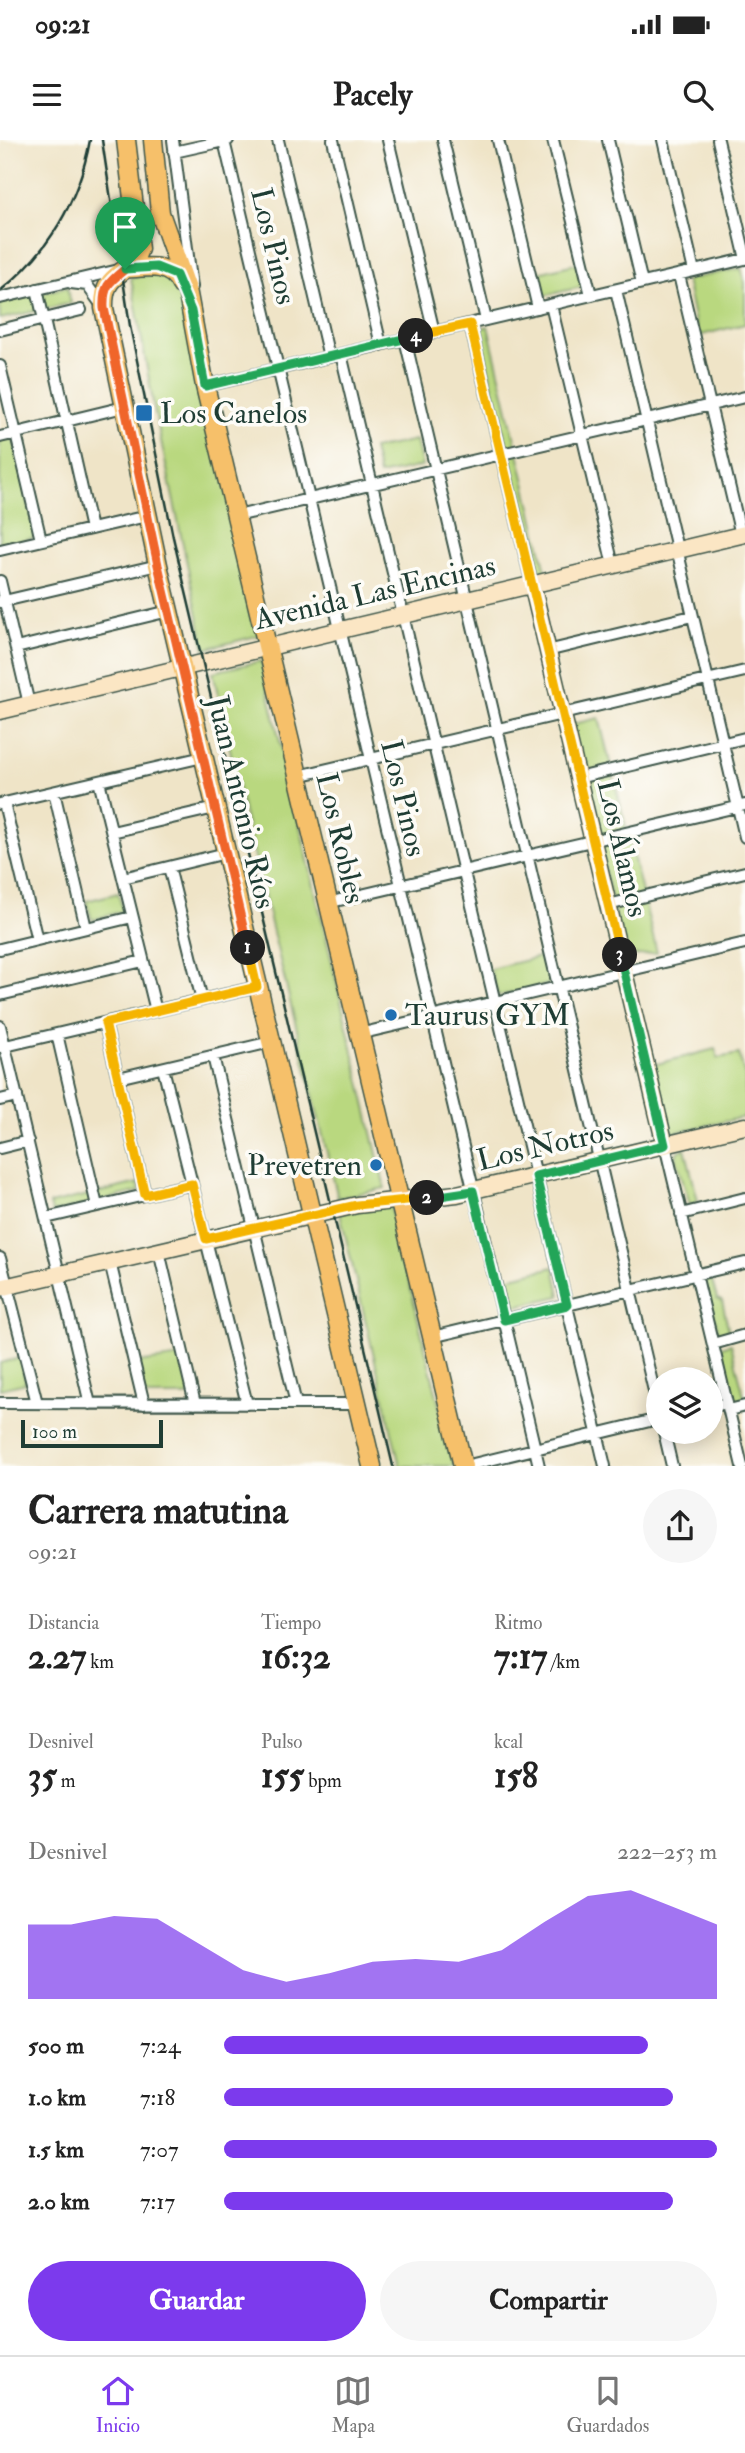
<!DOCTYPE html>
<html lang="es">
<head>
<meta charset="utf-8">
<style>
	body { margin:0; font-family:"IM FELL Double Pica",serif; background:#f6f6f6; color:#222; height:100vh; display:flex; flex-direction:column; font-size:26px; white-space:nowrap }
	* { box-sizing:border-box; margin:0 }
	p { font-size:23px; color:#767676 }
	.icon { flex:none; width:38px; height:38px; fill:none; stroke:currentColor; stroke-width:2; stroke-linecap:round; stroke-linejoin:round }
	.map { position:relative; height:1326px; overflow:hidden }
	.sheet { display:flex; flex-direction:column; background:#fff; flex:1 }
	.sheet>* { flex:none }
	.fabs { position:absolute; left:646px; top:1227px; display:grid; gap:14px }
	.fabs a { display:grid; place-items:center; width:77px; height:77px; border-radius:50%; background:#fff; box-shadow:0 4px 18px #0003; font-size:35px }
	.scale { position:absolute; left:21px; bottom:18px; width:142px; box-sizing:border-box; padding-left:7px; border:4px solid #1f3d34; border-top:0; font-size:19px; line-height:24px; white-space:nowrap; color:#1f3d34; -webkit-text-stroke:5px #fdfcf7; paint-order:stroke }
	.pin { position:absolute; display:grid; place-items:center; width:60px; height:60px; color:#fff; margin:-72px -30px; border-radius:50% 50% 50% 0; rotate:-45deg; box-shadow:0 0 7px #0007 }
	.pin .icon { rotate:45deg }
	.km { position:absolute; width:35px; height:35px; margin:-18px; border-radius:50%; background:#222; color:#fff; font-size:19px; line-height:35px; text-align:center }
	.round { display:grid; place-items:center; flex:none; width:74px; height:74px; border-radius:37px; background:#f6f6f6 }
	.head { display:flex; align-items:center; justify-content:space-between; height:119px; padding:0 28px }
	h1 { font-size:38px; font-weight:700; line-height:52px }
	.figures { display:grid; grid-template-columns:repeat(3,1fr); gap:10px; height:119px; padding:7px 28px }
	.figures div { display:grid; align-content:center }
	.figures b { font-size:35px; font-weight:700 }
	.figures small { font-size:19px; font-weight:400 }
	.figures p { font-size:19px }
	.chart { height:196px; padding:14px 28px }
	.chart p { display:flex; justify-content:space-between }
	.chart svg { width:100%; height:126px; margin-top:7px; fill:#7c3aed; opacity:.7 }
	.button { display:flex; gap:14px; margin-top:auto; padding:14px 28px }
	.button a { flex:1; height:80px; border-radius:42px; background:#7c3aed; color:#fff; font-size:28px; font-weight:700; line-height:80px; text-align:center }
	.button a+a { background:#f6f6f6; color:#222 }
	ul { padding:0 28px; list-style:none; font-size:23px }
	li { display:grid; grid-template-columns:112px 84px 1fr; align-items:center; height:52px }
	li i { height:18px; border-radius:9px; background:#7c3aed }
	.status { display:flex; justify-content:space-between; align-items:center; height:49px; padding:0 35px; background:#fff; direction:ltr }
	.status svg { height:19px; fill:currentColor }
	header { display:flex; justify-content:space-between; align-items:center; height:91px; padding:0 28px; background:#fff; font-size:32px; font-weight:700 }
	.tab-bar { display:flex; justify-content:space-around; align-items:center; height:98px; border-top:2px solid #e0e0e0; background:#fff; font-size:19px; color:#767676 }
	.tab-bar a { display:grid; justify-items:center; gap:4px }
	.tab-bar .selected { color:#7c3aed }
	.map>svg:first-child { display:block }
</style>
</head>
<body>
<div class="status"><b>09:21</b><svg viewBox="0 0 49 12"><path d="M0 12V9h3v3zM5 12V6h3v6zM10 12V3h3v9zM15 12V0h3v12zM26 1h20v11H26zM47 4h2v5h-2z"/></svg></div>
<header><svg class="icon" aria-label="menu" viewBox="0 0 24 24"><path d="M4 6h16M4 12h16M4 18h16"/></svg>Pacely<svg class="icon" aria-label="search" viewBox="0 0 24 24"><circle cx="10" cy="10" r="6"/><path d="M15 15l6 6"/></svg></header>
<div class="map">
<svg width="745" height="1326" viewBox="0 0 745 1326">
	<rect width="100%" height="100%" fill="#fdfcf7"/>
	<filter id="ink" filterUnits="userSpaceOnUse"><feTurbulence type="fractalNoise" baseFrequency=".0143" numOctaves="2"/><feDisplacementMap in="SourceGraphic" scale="14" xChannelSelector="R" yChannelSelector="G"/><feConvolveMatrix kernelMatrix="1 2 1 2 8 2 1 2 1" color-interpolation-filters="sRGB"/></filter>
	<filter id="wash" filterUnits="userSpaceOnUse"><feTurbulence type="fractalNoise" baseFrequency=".00686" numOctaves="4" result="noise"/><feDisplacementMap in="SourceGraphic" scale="28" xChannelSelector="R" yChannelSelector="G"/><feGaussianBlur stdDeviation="1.57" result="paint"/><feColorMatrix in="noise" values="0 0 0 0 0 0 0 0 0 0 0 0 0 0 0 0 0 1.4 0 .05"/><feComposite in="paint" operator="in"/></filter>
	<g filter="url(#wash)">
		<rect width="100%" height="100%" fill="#efe4c7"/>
		<!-- green -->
		<path fill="#b9d87f" stroke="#6c8a5a" stroke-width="2" d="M579,123L585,146L539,157L534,134Z
			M741,128L745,143V184L698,196L686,140Z
			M155,134L180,143L260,495L205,509L154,268L131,138Z
			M67,147L71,163L0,179V162Z
			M488,186L546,431L537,433L479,189Z
			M9,298L14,301L36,394L33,398L0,405V300Z
			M416,300L422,326L379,335L373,309Z
			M261,521L385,1048L338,1058L244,673L213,532Z
			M599,578L657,813L626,817L569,585Z
			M118,753L123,771L92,780L86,761Z
			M543,816L550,844L498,856L490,829Z
			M715,909L718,918L739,914L745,937V977L672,993L653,925Z
			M685,1008L698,1061L690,1065L676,1017L677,1012Z
			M138,1043L140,1051L52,1073L50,1064Z
			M390,1065L454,1326H400L340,1073Z
			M554,1127L560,1156L507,1168L499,1140Z
			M711,1137L717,1159L722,1161L729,1192L719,1195L705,1141Z
			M731,1204L745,1260L735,1262L721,1207Z
			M181,1217L190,1252L187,1256H144L137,1223Z
			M20,1218L26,1243L0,1249V1223Z"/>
	</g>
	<g filter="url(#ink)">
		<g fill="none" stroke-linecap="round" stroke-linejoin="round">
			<defs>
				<path id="street" d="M173,0L192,147
					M278,0L329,217
					M333,0L381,205
					M388,0L434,192
					M443,0L486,180
					M498,0L538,168
					M553,0L591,155
					M608,0L642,143
					M663,0L694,131
					M718,0L745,115
					M224,1L539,1326
					M174,12L228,0
					M679,135L741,395
					M71,143L87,145L103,167
					M37,149L91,389
					M616,150L745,697
					M0,158L123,129
					M551,165L613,425
					M470,184L532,444
					M0,190L81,170
					M405,199L658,1268
					M341,214L605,1326
					M0,226L41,400
					M205,246L745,119
					M0,297L124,267
					M237,376L745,257
					M0,410L147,376
					M0,441L29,564
					M0,462L158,425
					M16,508L169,471
					M547,511L692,476
					M298,636L745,531
					M578,638L745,598
					M99,641L156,871
					M54,652L86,788
					M4,663L37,800
					M0,664L203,617
					M112,692L215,668
					M169,727L202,860
					M123,738L226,713
					M327,763L745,665
					M608,765L745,732
					M0,809L132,777
					M0,855L143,821
					M105,883L145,1055
					M0,886L90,1264
					M57,894L97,1066
					M359,894L745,803
					M1,907L257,847
					M213,916L296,1264
					M163,928L247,1264
					M118,938L271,902
					M0,960L17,956
					M665,1005L742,1326
					M0,1008L28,1001
					M681,1074L745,1058
					M46,1078L192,1044
					M159,1111L195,1264
					M0,1118L37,1263
					M110,1122L144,1264
					M432,1197L745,1123
					M713,1204L745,1195
					M0,1263L357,1264
					M710,1267L727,1263
					M729,1270L745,1266
					M664,1292L672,1326
					M465,1326L658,1279"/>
				<path id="secondary" d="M532,444L665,1005
					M0,571L745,394
					M0,1148L357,1065L457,1054L745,986"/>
				<path id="primary" d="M126,0L139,109C128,140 103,128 104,168L158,425L372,1326
					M153,0L160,73L187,149L205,246L463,1326
					M125,129C146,127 171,122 181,145"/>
			</defs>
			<!-- street casing -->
			<use href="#street" stroke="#3e564a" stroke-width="14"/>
			<!-- secondary casing -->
			<use href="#secondary" stroke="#3e564a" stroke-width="19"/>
			<!-- primary casing -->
			<use href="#primary" stroke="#3e564a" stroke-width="21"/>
			<!-- street -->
			<use href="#street" stroke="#fff" stroke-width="10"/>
			<!-- secondary -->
			<use href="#secondary" stroke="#fbe6c4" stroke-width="16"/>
			<!-- primary -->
			<use href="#primary" stroke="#f6c06b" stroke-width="18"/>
			<!-- rail -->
			<path stroke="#1f3d34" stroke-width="2.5" d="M102,0L130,186L173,397L393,1326
				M0,151C48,113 79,61 90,0"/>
		</g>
	</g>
	<g fill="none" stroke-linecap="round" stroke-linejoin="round" filter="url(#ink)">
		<defs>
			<path id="split-1" d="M125,129C109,142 103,146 104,168L158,425L248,808"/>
			<path id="split-2" d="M248,808L257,847L105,883L145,1055L192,1044L206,1099L357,1065L427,1058"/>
			<path id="split-3" d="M427,1058L473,1051L504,1180L567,1165L536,1036L665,1005L620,815"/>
			<path id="split-4" d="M416,196L470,184L620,815"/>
			<path id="split-5" d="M125,129L156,127L176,135L191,171L205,246L416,196"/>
		</defs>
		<!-- split-1 casing -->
		<use href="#split-1" stroke="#fff" stroke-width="14"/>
		<!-- split-2 casing -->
		<use href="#split-2" stroke="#fff" stroke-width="14"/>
		<!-- split-3 casing -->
		<use href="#split-3" stroke="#fff" stroke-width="14"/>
		<!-- split-4 casing -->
		<use href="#split-4" stroke="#fff" stroke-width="14"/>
		<!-- split-5 casing -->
		<use href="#split-5" stroke="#fff" stroke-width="14"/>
		<!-- split-1 -->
		<use href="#split-1" stroke="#f0652b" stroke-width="9"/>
		<!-- split-2 -->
		<use href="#split-2" stroke="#f5b400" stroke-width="9"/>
		<!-- split-3 -->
		<use href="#split-3" stroke="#22a559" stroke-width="9"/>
		<!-- split-4 -->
		<use href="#split-4" stroke="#f5b400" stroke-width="9"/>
		<!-- split-5 -->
		<use href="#split-5" stroke="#22a559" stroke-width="9"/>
	</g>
	<!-- markers -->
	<g fill="#1f6fb2" stroke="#fdfcf7" stroke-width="2.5">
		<rect x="135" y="264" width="18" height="18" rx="3.5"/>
		<circle cx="391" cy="875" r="7"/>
		<circle cx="376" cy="1025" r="7"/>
	</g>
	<g text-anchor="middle" stroke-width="7" stroke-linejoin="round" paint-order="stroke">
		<!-- street labels -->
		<g font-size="30" fill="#1f3d34" stroke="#fdfcf7">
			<text transform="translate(274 106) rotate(77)" y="10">Los Pinos</text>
			<text transform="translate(375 452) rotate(-13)" y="10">Avenida Las Encinas</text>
			<text transform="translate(404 658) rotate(77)" y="10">Los Pinos</text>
			<text transform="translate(242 662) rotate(77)" y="10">Juan Antonio Ríos</text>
			<text transform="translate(341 698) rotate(77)" y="10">Los Robles</text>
			<text transform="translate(623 708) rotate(77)" y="10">Los Álamos</text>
			<text transform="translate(545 1005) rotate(-13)" y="10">Los Notros</text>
		</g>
		<!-- poi labels -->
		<g font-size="30" fill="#1f3d34" stroke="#fdfcf7" text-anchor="start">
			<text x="160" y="283">Los Canelos</text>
			<text x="405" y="885">Taurus GYM</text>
			<text x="362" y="1035" text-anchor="end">Prevetren</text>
		</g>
	</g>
</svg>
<div class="fabs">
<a><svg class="icon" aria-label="layers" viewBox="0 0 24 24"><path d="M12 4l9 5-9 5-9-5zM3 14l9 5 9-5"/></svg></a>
</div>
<div class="scale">100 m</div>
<div class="pin" style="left:125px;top:129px;background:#1e9e55"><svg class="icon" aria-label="arrive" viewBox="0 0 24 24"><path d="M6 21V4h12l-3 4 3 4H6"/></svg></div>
<b class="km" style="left:248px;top:808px">1</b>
<b class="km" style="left:427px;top:1058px">2</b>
<b class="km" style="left:620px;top:815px">3</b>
<b class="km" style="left:416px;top:196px">4</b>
</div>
<section class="sheet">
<div class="head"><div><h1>Carrera matutina</h1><p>09:21</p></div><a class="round"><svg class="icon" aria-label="share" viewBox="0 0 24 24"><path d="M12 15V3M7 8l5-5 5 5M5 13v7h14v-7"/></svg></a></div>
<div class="figures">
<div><p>Distancia</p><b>2.27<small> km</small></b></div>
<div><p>Tiempo</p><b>16:32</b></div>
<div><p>Ritmo</p><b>7:17<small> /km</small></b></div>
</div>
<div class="figures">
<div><p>Desnivel</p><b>35<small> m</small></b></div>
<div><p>Pulso</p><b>155<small> bpm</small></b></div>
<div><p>kcal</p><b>158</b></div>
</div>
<div class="chart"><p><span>Desnivel</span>222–253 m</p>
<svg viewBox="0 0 160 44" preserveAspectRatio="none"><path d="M0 44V18L10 18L20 15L30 16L40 25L50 34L60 38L70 35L80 31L90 30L100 31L110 27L120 17L130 8L140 6L150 12L160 18V44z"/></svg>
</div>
<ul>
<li><b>500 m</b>7:24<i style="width:86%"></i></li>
<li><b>1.0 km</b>7:18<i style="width:91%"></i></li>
<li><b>1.5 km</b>7:07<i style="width:100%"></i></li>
<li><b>2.0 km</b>7:17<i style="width:91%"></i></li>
</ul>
<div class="button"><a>Guardar</a><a>Compartir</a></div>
</section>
<nav class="tab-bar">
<a class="selected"><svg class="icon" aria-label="home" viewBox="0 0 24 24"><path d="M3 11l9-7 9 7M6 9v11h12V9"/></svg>Inicio</a>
<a><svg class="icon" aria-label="map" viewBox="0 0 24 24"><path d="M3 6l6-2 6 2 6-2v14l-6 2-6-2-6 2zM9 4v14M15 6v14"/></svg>Mapa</a>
<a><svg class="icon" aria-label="saved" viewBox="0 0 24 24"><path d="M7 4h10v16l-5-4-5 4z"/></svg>Guardados</a>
</nav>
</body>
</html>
